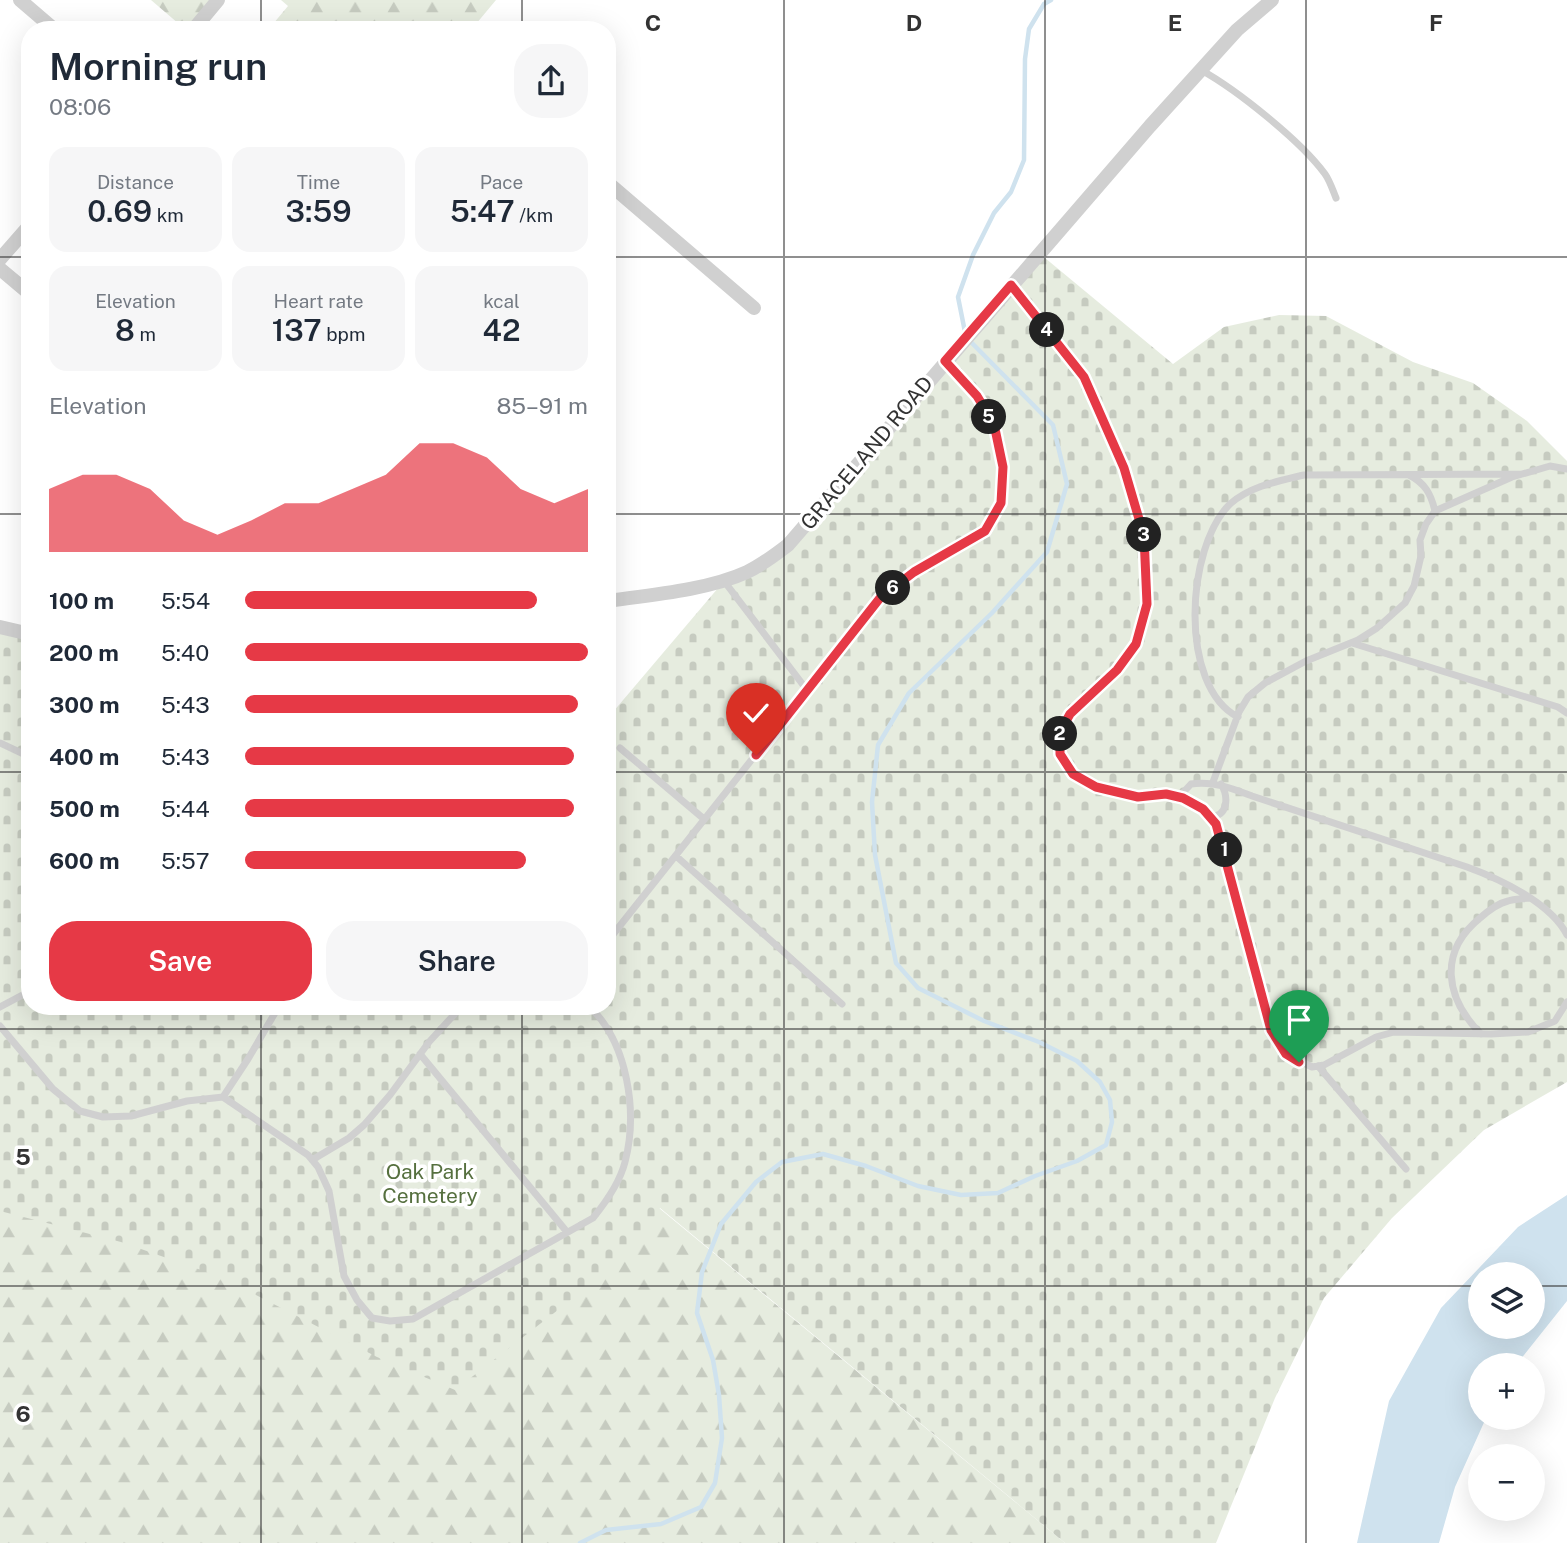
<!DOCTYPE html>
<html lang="en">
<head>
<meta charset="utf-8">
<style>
	body { margin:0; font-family:"Public Sans",sans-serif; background:#f6f6f7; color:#1f2937; height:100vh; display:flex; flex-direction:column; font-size:26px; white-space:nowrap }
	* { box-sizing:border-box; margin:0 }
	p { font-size:23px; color:#747a83 }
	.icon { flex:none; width:38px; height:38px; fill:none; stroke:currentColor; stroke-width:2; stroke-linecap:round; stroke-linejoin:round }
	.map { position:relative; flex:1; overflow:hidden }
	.panel { position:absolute; left:21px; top:21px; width:595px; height:994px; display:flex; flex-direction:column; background:#fff; border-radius:28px; box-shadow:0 7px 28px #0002 }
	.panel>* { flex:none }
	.controls { position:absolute; left:1468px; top:1262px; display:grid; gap:14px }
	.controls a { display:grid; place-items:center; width:77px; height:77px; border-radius:50%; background:#fff; box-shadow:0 7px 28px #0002; font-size:35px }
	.pin { position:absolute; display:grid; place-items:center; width:60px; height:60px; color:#fff; margin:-72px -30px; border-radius:50% 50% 50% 0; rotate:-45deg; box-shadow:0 0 7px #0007 }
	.pin .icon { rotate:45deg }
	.km { position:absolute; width:35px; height:35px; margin:-18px; border-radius:50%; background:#222; color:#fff; font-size:19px; line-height:35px; text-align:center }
	.round { display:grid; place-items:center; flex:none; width:74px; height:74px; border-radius:28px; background:#f6f6f7 }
	.summary { display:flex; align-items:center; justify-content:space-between; height:119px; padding:0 28px }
	h1 { font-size:38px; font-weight:600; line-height:52px }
	.figures { display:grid; grid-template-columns:repeat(3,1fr); gap:10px; height:119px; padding:7px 28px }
	.figures div { display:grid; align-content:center; border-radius:18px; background:#f6f6f7; text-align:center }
	.figures b { font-size:30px; font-weight:600 }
	.figures small { font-size:19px; font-weight:400 }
	.figures p { font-size:19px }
	.chart { height:196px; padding:14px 28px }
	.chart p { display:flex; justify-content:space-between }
	.chart svg { width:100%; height:126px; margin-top:7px; fill:#e63946; opacity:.7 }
	.button { display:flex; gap:14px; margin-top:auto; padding:14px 28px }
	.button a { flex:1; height:80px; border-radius:28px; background:#e63946; color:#fff; font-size:28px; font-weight:600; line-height:80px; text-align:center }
	.button a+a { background:#f6f6f7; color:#1f2937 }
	ul { padding:0 28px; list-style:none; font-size:23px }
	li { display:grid; grid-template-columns:112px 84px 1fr; align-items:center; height:52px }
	li i { height:18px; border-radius:9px; background:#e63946 }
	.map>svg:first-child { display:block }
</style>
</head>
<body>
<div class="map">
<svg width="1567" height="1543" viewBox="0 0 1567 1543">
	<defs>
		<pattern id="forest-firs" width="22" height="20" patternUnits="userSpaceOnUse" patternTransform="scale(1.75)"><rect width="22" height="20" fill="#e6ecdf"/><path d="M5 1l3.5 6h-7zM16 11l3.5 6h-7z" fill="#c6cbc0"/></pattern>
		<pattern id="cemetery-stones" width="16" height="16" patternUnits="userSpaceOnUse" patternTransform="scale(1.75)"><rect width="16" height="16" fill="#e6ecdf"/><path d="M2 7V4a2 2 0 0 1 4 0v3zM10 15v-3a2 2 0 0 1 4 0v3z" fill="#c6cbc0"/></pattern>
	</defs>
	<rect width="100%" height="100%" fill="#fff"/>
	<!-- forest -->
	<path fill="url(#forest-firs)" d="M151,0H217L186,30Z
		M281,0H496L471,30H268L288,6Z
		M0,1180L659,1208L1065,1543H0Z"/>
	<!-- cemetery -->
	<path fill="url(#cemetery-stones)" d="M1039,253L1173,364L1224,327L1279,315L1326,316L1413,362L1473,383L1527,421L1567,461V1082L1484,1130L1392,1218L1324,1298L1275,1398L1216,1543H1065L660,1208L630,1254L455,1390L377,1357L221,1277L121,1242L0,1211V627L30,633V1006H607V719L724,581L769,560Z"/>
	<!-- water -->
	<path fill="#cfe2ee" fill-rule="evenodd" d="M1567,1195V1301L1516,1365H1480V1418H1486L1455,1487L1439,1543H1357L1389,1401L1441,1308L1518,1227ZM1480,1274H1533V1326H1480Z"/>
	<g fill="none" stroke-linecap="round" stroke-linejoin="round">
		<!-- stream -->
		<path stroke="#cfe2ee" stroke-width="4.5" d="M580,1543L606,1530L661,1524L701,1507L715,1483L722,1438L719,1395L713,1360L697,1313L702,1272L721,1224L756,1182L782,1162L823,1154L866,1166L918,1186L961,1195L998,1193L1035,1176L1077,1161L1106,1145L1112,1122L1110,1100L1100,1082L1077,1061L1039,1042L984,1021L918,988L896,963L875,855L872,802L878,745L909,693L992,613L1047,552L1067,484L1053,425L966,337L958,297L973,255L994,213L1011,192L1024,160L1025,59L1029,29L1044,4L1051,0"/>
		<!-- service -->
		<path stroke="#d0d0d0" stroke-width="7" d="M1201,70C1237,90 1301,141 1325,174C1330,181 1333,191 1336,198
			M1012,286L1084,378L1124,468L1144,536L1147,604L1136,644L1117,670L1070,714L1060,732V754L1073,774L1096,787L1138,797L1166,794L1183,798L1203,809L1216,824L1271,1029L1286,1054L1312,1067L1324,1065L1376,1037L1394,1032L1491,1034L1528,1032L1555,1021L1567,1002
			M1409,475C1425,483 1431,494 1435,511
			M724,581L807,690
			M1352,643L1558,707L1567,713
			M1238,717C1178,686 1186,547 1230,504C1250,486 1279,481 1304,475L1522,474
			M0,743L30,757
			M620,748L704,819
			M1213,782L1239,712L1248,697L1265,683L1306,661L1358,640L1377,628L1405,603L1414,586L1421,556L1420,540L1426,524L1435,511L1512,477L1550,466L1567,469
			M1179,797L1191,784C1214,781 1231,788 1252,796L1467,867C1500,879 1551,903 1567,935
			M1210,817C1228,817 1229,797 1221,784
			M676,856L842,1004
			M607,942L880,598L914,572L985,531L1001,503L1003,467L994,424L977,396L945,362
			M0,1007L30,991
			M0,1026L53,1089L80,1111L103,1117L131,1116L187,1101L223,1097L248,1059L279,1006
			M1481,1034C1445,998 1438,952 1480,918C1488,911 1499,903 1508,901C1514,899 1523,899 1529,898
			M420,1054L567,1232
			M1318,1066L1406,1169
			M223,1097L308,1155L318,1167L329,1191L344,1276L357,1300L372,1318L390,1321L413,1319L593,1218C606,1202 620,1182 625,1162C638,1112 628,1043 589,1006
			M312,1160L349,1138L364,1125L390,1095L429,1042L462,1006"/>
		<!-- minor -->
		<path stroke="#d0d0d0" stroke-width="14" d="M20,0L55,30
			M193,30L218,0
			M607,182L754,308
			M0,259L30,225
			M0,269L30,294
			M607,601C650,595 708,590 747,572C762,565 775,555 788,545L1150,126L1237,30L1272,0
			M0,627L30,634"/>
	</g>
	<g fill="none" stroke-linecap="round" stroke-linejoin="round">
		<defs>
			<path id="route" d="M756,755L880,598L914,572L985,531L1001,503L1003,467L994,424L977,396L945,361L1011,285L1084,377L1124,468L1144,536L1147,604L1136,644L1117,670L1070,714L1060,732V754L1073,774L1096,787L1138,797L1166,794L1183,798L1203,809L1216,824L1271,1030L1286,1054L1299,1062"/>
		</defs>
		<!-- route casing -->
		<use href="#route" stroke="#fff" stroke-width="14"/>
		<!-- route -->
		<use href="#route" stroke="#e63946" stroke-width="9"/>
	</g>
	<!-- grid -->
	<path fill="none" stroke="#333" stroke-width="2" stroke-opacity="0.55" d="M261,0V30M522,0V30M784,0V1543M1045,0V1543M1306,0V1543M0,257H30M607,257H1567M0,514H30M607,514H1567M0,772H30M607,772H1567M261,1006V1543M522,1006V1543M0,1029H1567M0,1286H1480M1533,1286H1567"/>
	<g text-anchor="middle" stroke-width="7" stroke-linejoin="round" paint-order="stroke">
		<!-- street labels -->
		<g font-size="21" fill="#333" stroke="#fff">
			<text transform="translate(867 453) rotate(-50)" y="7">GRACELAND ROAD</text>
		</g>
		<!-- park labels -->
		<g font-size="21" fill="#56703f" stroke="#fff">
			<text x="430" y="1179">Oak Park<tspan x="430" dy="24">Cemetery</tspan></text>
		</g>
	</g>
	<g font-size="23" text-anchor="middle" font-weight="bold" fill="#333" stroke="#fff" stroke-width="7" stroke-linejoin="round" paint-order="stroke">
		<text x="653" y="31">C</text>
		<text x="914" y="31">D</text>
		<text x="1175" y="31">E</text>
		<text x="1436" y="31">F</text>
		<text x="23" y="1165">5</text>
		<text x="23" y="1422">6</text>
	</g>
</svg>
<div class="controls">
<a><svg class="icon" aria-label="layers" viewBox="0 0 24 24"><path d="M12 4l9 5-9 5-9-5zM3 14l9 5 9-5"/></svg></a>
<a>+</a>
<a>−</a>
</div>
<div class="pin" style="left:1299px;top:1062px;background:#1e9e55"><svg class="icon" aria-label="arrive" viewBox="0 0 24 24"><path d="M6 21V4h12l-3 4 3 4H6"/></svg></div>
<div class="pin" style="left:756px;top:755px;background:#d93025"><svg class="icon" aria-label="check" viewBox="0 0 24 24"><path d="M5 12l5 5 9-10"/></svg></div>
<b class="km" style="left:1225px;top:850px">1</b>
<b class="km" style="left:1060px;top:734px">2</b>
<b class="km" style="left:1144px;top:535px">3</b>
<b class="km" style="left:1047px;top:330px">4</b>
<b class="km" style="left:989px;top:417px">5</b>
<b class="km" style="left:893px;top:588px">6</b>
<section class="panel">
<div class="summary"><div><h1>Morning run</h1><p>08:06</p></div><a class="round"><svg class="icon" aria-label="share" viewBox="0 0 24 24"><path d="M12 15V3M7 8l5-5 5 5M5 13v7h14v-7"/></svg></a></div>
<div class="figures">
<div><p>Distance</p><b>0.69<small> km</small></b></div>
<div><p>Time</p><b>3:59</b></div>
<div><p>Pace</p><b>5:47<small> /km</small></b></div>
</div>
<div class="figures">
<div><p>Elevation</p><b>8<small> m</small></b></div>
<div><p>Heart rate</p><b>137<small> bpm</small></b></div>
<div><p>kcal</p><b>42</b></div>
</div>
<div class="chart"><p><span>Elevation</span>85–91 m</p>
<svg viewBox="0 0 160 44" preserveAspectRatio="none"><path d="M0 44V22L10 17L20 17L30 22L40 33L50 38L60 33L70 27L80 27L90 22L100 17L110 6L120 6L130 11L140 22L150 27L160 22V44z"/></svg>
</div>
<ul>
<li><b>100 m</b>5:54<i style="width:85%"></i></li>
<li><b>200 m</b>5:40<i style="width:100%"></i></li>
<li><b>300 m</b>5:43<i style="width:97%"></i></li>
<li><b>400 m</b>5:43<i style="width:96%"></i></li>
<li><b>500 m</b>5:44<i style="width:96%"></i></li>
<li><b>600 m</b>5:57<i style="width:82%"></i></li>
</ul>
<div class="button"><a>Save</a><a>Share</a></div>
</section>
</div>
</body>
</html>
